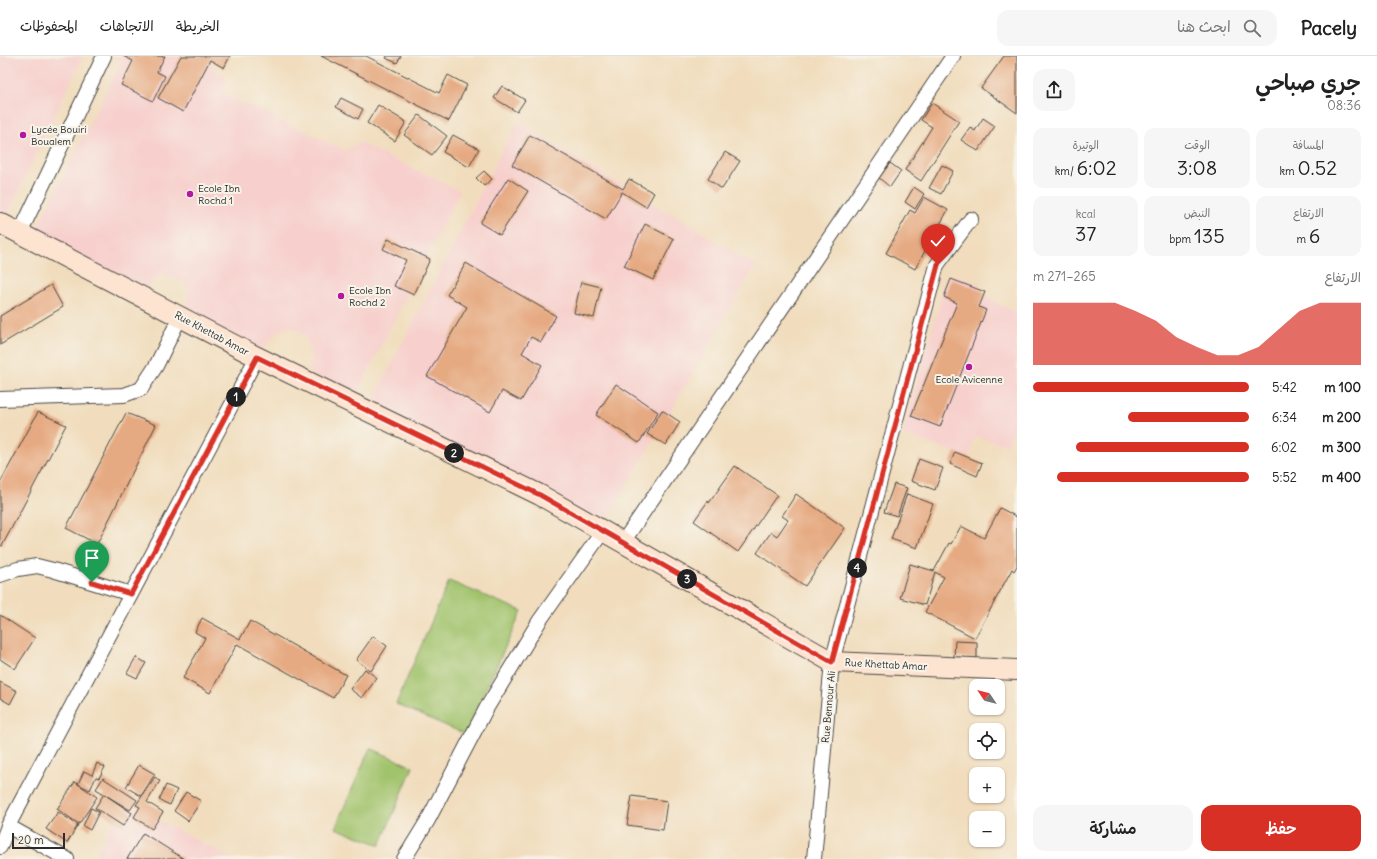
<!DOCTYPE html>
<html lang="ar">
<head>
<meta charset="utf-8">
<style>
	body { margin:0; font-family:Delius,"Playpen Sans Arabic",sans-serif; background:#f6f6f6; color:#222; direction:rtl; height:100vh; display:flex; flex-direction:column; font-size:15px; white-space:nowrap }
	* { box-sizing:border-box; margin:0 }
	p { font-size:13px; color:#767676 }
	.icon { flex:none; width:22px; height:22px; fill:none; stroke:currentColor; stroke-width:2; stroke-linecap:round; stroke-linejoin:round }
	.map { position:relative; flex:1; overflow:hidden; direction:ltr }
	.panel { display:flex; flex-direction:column; background:#fff; width:360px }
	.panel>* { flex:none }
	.needle { width:26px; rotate:305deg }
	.tools { position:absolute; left:969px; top:623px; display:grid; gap:8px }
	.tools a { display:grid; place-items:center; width:36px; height:36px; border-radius:8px; background:#fff; box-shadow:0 1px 3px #0004; font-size:20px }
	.scale { position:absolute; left:12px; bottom:10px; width:53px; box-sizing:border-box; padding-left:4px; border:2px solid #2b2b2b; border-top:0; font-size:11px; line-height:14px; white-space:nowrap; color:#2b2b2b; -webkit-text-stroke:3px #f7f3e8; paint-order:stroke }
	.pin { position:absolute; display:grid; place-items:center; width:34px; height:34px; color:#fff; margin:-41px -17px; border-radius:50% 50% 50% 0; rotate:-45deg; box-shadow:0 0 4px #0007 }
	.pin .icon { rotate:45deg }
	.km { position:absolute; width:20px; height:20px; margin:-10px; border-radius:50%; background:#222; color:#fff; font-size:11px; line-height:20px; text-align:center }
	.round { display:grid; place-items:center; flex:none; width:42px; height:42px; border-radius:12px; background:#f6f6f6 }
	.headline { display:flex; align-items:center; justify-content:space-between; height:68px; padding:0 16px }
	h1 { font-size:22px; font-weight:600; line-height:30px }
	.figures { display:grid; grid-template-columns:repeat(3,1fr); gap:6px; height:68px; padding:4px 16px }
	.figures div { display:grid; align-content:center; border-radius:10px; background:#f6f6f6; text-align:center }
	.figures b { font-size:20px; font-weight:600 }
	.figures small { font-size:11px; font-weight:400 }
	.figures p { font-size:11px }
	.chart { height:112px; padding:8px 16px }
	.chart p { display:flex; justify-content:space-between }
	.chart svg { width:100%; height:72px; margin-top:4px; fill:#d93025; opacity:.7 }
	.cta { display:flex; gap:8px; margin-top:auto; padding:8px 16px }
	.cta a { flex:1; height:46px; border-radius:12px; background:#d93025; color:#fff; font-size:16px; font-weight:600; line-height:46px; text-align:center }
	.cta a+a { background:#f6f6f6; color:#222 }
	ul { padding:0 16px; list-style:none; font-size:13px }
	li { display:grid; grid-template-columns:64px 48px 1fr; align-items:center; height:30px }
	li i { height:10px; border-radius:5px; background:#d93025 }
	header { display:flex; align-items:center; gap:24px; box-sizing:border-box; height:56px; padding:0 20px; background:#fff; border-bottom:1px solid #e0e0e0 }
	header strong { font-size:19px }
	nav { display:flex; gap:22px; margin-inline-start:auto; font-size:14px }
	.search { width:280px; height:36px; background:#f6f6f6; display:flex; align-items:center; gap:10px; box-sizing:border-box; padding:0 14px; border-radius:12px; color:#767676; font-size:15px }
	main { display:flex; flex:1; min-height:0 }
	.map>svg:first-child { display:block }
</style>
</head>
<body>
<header>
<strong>Pacely</strong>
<div class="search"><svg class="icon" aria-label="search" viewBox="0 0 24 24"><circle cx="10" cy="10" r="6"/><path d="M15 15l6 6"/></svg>ابحث هنا</div>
<nav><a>الخريطة</a><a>الاتجاهات</a><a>المحفوظات</a></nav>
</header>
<main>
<section class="panel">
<div class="headline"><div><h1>جري صباحي</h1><p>08:36</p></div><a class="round"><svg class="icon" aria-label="share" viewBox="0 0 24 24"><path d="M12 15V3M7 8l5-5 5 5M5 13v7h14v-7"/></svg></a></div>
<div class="figures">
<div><p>المسافة</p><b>0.52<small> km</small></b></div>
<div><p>الوقت</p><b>3:08</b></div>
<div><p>الوتيرة</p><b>6:02<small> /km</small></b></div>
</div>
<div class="figures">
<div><p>الارتفاع</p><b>6<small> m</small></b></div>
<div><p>النبض</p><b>135<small> bpm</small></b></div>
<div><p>kcal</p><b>37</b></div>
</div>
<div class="chart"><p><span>الارتفاع</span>265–271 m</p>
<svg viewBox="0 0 160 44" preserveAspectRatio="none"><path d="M0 44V6L10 6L20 6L30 6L40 6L50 11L60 17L70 27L80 33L90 38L100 38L110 33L120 22L130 11L140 6L150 6L160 6V44z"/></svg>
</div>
<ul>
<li><b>100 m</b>5:42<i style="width:100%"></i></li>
<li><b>200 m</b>6:34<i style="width:56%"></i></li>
<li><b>300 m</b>6:02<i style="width:80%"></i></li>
<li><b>400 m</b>5:52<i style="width:89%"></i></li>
</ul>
<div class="cta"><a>حفظ</a><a>مشاركة</a></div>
</section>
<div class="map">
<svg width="1017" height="803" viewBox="0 0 1017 803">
	<rect width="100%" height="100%" fill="#f7f3e8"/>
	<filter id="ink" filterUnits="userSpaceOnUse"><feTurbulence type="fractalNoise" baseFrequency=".025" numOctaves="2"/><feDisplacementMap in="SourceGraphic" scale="8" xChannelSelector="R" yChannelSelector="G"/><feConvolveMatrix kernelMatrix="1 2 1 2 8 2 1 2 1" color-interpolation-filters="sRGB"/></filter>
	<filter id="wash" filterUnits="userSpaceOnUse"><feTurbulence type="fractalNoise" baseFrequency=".012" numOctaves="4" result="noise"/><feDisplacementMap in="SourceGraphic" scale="16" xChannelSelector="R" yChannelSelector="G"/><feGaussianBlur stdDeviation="0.9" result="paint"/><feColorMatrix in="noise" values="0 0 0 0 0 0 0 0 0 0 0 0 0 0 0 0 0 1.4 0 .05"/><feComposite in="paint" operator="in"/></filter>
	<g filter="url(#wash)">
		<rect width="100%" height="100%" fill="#f1ddbd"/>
		<!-- built -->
		<path fill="#f7d0cd" d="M0,0H83L6,162L0,158Z
			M111,0H196L216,10L214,15L228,21L221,36L346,95L358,86L460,135L355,341L309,319L311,299L305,280L293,271L279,274L270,283L260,298L182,259L187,246L189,234L184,227L163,217L140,237L32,180L122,4Z
			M517,66L756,209L602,472L370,350Z
			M948,219L981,228L979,237L1017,257V365L1007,390L975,380L969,401L902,378Z
			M123,745L233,803H94Z"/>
		<!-- green -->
		<path fill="#a1c36c" stroke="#66774c" d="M449,525L522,555L465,678L396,648Z
			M370,692L413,711L380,789L335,772Z"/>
		<g id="blocks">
			<!-- building -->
			<path fill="#e6aa82" d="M123,0H165L157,16L165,20L153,45L121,29L133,5Z
				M181,0H230L224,12L210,4L183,56L158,42Z
				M321,0H366L439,37L448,19L467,29L449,65Z
				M387,0H401L397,7L386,2Z
				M1004,0H1017V57L981,32Z
				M502,30L525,44L517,56L494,42Z
				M341,42L363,53L358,63L336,51Z
				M932,47L959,65L921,125L905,114L932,71L921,64Z
				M378,49L406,66L395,85L367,67Z
				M419,59L447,80L432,99L404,79Z
				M983,62L995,70L978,95L961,84L970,71L975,75Z
				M453,79L479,93L469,111L443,96Z
				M530,79L623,133L629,123L654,137L646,151L622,136L606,163L512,109Z
				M725,96L740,105L722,133L708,123Z
				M890,107L901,115L890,131L879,122Z
				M942,109L953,115L941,138L929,132Z
				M484,115L492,123L484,130L476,122Z
				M508,122L528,135L500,179L480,167Z
				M914,131L924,138L915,153L905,146Z
				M924,141L948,154L915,213L886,197L910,154L915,157Z
				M645,168L674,183L653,224L624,210Z
				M388,183L430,203L414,239L394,230L406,204L383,193Z
				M466,207L556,260L541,286L531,281L522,297L542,309L521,345L502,335L490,356L427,320L467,251L447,239Z
				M951,223L985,236L979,251L986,254L940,371L911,360L957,247L944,241Z
				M581,226L601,231L594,262L574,257Z
				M51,229L63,251L0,289V260Z
				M616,328L658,356L639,387L596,359Z
				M662,354L680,366L666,389L647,378Z
				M38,356L66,369L2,490L0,489V427Z
				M126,357L156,369L97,488L66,472Z
				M955,396L982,407L977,420L950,408Z
				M919,403L943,412L935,434L911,425Z
				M735,410L777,439L738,496L694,465L708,445L709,447Z
				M894,428L907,432L897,460L884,456Z
				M796,438L845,472L805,530L757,497L771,476L777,480L788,464L782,460Z
				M907,438L933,448L917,492L891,483Z
				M1000,452L1017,461V510L1014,515L1012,513L975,582L925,556L944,521L935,516L925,549L900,542L910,508L934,515L949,487L951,488L961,470L984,482Z
				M0,559L35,582L15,613L0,603Z
				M202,562L240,583L250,565L346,619L333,642L237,588L210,637L183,622L205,582L195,576Z
				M373,580L387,590L371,615L356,604Z
				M955,585L977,586V602L954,601Z
				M136,601L146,607L137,622L127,617Z
				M365,613L377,622L362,642L350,633Z
				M0,626L17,635L10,648L0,642Z
				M97,707L105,711L99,722L96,721L90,734L78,728L97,741L79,768L57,753L75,726L78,728L84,715L92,719Z
				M139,709L155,718L141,740L126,731Z
				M155,721L160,725L147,746L163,756L152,773L134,761L140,751L136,749Z
				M103,722L137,744L130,754L96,733Z
				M166,729L177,734L170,749L159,744Z
				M186,736L201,745L188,765L174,755Z
				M104,738L132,757L123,770L95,752Z
				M632,740L667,745L663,774L627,769Z
				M91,752L99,756L90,774L83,770Z
				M58,756L78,769L67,787L46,773Z
				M143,777L184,803H127Z"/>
		</g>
	</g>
	<g filter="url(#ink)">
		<use href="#blocks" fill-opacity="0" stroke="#494641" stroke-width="1"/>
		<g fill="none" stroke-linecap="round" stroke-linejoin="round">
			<defs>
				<path id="street" d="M20,177L104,0
					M0,343L124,339L141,333L156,310L180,261
					M623,486L953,0
					M0,519L18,513L37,510L53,514L131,538
					M8,770L67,803
					M0,791L8,770L257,301
					M404,803L428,764L486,653L540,564L603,475
					M814,803L832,606L937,209L971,163"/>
				<path id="secondary" d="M0,167L257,301L540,439L832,606L1017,614"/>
			</defs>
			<!-- street casing -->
			<use href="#street" stroke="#494641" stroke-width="16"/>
			<!-- secondary casing -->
			<use href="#secondary" stroke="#494641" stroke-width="22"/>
			<!-- street -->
			<use href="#street" stroke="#fff" stroke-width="14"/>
			<!-- secondary -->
			<use href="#secondary" stroke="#fde4d1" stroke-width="20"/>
		</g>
	</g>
	<g fill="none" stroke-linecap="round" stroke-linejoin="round" filter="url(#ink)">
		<defs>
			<path id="route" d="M92,526L131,538L257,301L540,439L832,606L938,209"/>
		</defs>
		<!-- route casing -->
		<use href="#route" stroke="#fff" stroke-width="8"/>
		<!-- route -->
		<use href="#route" stroke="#d93025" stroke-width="5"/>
	</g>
	<!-- markers -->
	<g fill="#b5179e" stroke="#f7f3e8" stroke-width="1.5">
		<circle cx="23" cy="79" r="4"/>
		<circle cx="190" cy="138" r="4"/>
		<circle cx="341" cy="240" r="4"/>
		<circle cx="969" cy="311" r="4"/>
	</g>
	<g text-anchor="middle" stroke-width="4" stroke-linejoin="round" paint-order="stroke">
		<!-- poi labels -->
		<g font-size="10" fill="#2b2b2b" stroke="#f7f3e8" text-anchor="start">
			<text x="31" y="77">Lycée Bouiri<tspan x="31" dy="12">Boualem</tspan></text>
			<text x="198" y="136">Ecole Ibn<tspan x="198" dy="12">Rochd 1</tspan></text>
			<text x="349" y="238">Ecole Ibn<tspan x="349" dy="12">Rochd 2</tspan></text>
			<text x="969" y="327" text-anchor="middle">Ecole Avicenne</text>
		</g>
		<!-- street labels -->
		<g font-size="10" fill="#2b2b2b" stroke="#f7f3e8">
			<text transform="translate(212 277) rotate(28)" y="4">Rue Khettab Amar</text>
			<text transform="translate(886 608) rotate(3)" y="4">Rue Khettab Amar</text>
			<text transform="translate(828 651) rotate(-85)" y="4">Rue Bennour Ali</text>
		</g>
	</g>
</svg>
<div class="tools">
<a><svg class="needle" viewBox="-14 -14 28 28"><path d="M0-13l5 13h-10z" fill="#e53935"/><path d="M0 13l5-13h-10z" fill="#767676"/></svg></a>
<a><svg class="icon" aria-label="locate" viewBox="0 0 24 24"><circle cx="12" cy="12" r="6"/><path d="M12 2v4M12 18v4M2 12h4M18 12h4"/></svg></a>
<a>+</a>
<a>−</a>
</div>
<div class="scale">20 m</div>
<div class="pin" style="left:92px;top:526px;background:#1e9e55"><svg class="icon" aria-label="arrive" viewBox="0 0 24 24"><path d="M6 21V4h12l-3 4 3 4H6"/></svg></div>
<div class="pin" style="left:938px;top:209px;background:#d93025"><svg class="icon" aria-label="check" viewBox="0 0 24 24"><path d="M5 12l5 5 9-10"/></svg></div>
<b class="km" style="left:236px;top:341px">1</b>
<b class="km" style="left:454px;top:397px">2</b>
<b class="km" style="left:687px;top:523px">3</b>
<b class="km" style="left:857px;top:512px">4</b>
</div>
</main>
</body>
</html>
